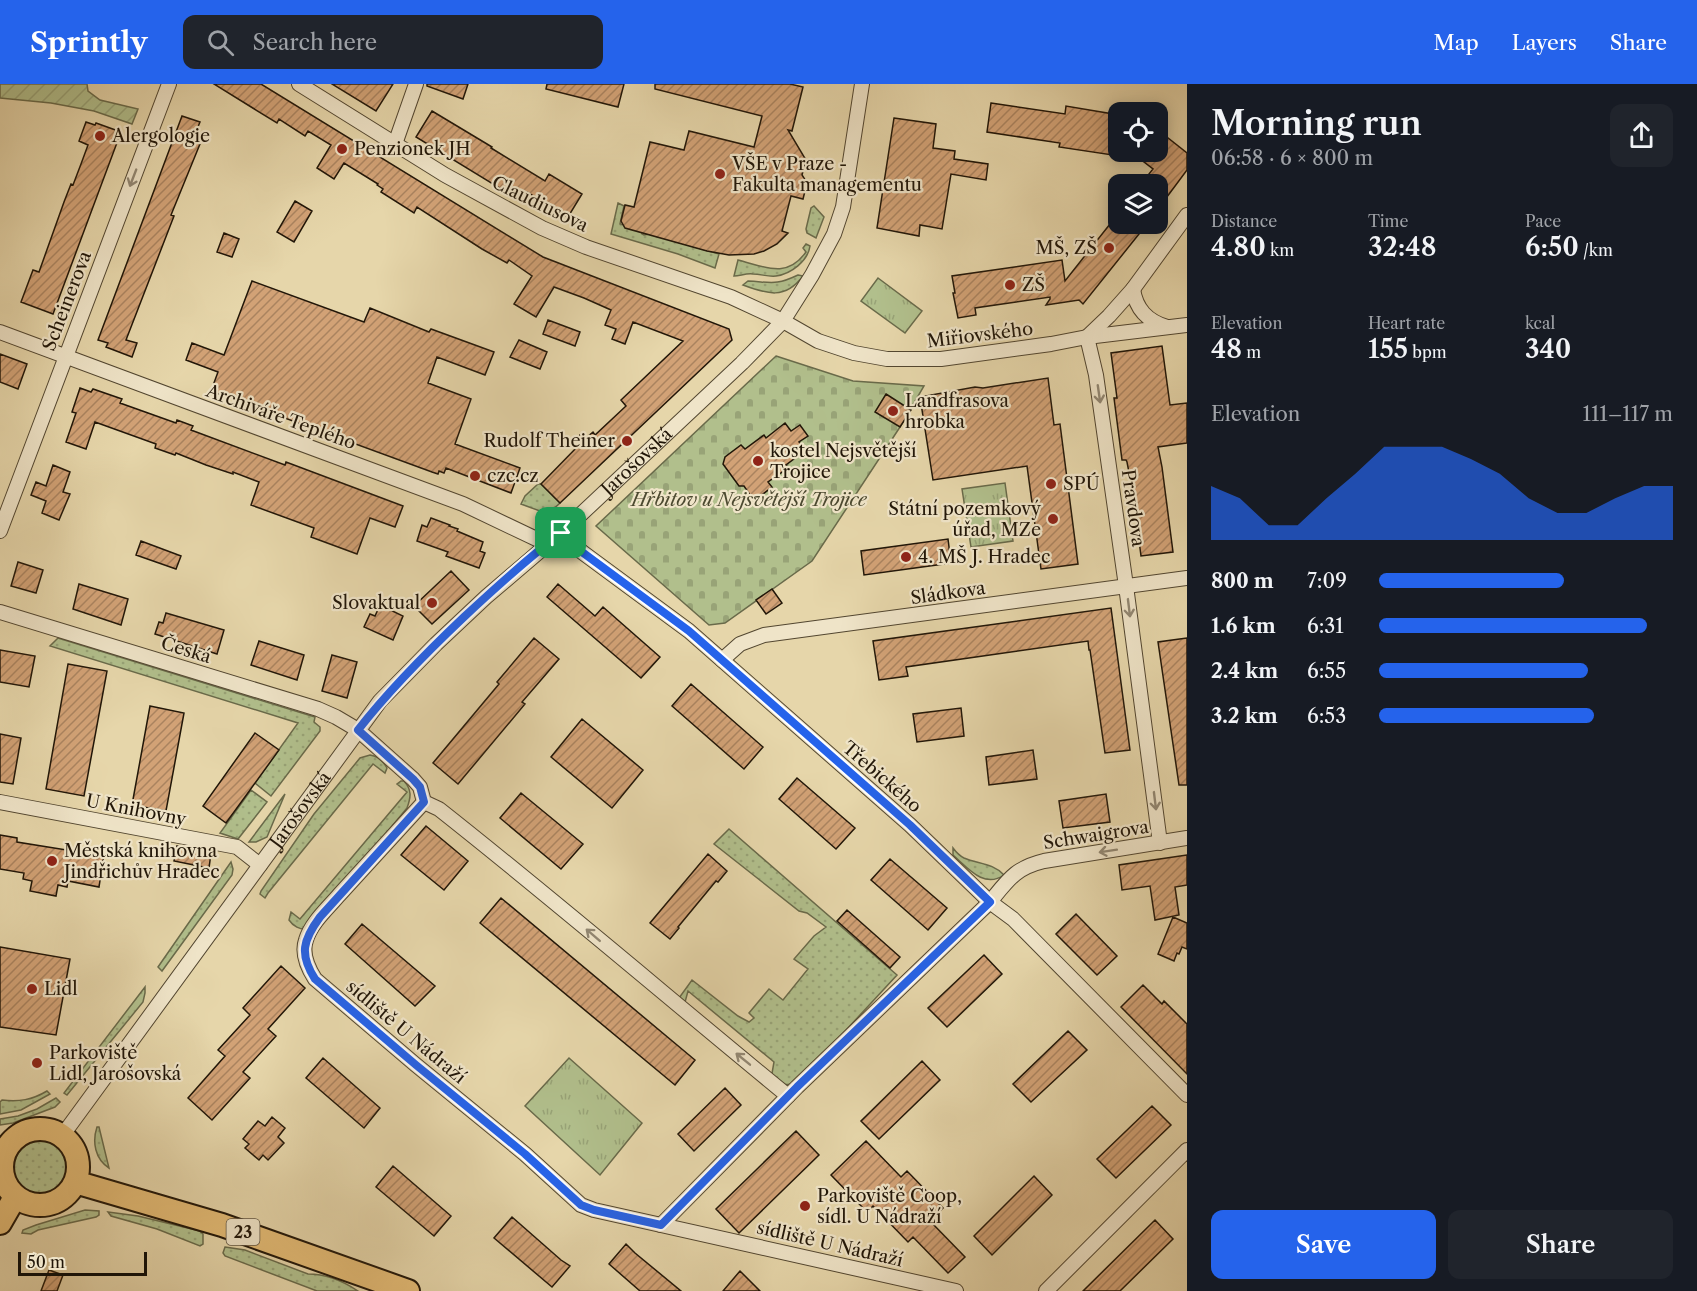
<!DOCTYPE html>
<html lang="en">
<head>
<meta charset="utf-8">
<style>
	body { margin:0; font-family:"Libre Caslon Text",serif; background:#20242c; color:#f1f3f6; height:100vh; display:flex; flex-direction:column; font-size:22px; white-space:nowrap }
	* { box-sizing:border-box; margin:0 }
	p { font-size:20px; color:#9ea1a6 }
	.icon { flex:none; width:33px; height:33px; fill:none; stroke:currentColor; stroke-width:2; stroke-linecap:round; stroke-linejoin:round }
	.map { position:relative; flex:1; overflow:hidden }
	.side { display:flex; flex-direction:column; background:#171b24; width:510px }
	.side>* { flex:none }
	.controls { position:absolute; left:1108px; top:18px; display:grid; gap:12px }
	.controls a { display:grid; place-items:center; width:60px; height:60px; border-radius:12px; background:#171b24; box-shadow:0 3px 15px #0003; font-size:30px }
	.scale { position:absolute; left:18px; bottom:15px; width:129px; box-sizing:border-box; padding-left:6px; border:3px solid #211608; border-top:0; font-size:16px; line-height:21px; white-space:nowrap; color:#211608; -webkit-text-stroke:4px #efe4c8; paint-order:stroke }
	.pin { position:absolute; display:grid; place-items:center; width:51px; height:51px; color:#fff; margin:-26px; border-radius:12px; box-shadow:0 3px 9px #0006 }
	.round { display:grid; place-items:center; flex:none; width:63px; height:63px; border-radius:12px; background:#20242c }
	.summary { display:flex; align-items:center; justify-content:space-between; height:102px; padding:0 24px }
	h1 { font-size:33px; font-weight:600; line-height:45px }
	.stats { display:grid; grid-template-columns:repeat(3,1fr); gap:9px; height:102px; padding:6px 24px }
	.stats div { display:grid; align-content:center }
	.stats b { font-size:26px; font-weight:600 }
	.stats small { font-size:16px; font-weight:400 }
	.stats p { font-size:16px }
	.chart { height:168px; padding:12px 24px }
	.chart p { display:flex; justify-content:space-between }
	.chart svg { width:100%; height:108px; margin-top:6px; fill:#2563eb; opacity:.7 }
	.cta { display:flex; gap:12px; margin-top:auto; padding:12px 24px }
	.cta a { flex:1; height:69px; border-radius:12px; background:#2563eb; color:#fff; font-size:24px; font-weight:600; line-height:69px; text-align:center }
	.cta a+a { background:#20242c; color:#f1f3f6 }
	ul { padding:0 24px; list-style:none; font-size:20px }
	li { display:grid; grid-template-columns:96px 72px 1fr; align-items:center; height:45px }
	li i { height:15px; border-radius:8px; background:#2563eb }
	header { display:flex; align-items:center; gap:36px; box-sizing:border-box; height:84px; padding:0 30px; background:#2563eb; color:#fff }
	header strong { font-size:28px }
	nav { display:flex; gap:33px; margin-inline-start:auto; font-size:21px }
	.search { width:420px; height:54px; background:#20242c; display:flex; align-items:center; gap:15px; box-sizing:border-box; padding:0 21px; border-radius:12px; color:#9ea1a6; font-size:22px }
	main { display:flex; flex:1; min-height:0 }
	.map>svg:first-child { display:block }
</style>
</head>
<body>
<header>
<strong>Sprintly</strong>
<div class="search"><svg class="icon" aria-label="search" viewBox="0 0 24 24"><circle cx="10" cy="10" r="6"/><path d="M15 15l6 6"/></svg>Search here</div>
<nav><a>Map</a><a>Layers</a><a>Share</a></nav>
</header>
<main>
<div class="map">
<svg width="1187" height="1207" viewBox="0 0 1187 1207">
	<defs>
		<pattern id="grass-dots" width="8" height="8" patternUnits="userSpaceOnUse" patternTransform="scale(1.5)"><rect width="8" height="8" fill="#b1bf8c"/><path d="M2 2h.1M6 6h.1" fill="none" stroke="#98a377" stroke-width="1.8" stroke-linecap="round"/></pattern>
		<pattern id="cemetery-stones" width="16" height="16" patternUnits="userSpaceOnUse" patternTransform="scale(1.5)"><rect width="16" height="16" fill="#b1bf8c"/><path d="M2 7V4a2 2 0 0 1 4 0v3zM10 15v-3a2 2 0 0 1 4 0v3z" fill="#98a377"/></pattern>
		<pattern id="park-tufts" width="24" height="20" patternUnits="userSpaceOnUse" patternTransform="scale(1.5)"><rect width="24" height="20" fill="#b1bf8c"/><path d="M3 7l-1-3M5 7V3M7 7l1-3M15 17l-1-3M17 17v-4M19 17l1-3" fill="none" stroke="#98a377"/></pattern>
		<pattern id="garden-furrows" width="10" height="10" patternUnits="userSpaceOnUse" patternTransform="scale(1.5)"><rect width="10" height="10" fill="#b1bf8c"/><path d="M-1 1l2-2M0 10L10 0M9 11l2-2" fill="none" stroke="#98a377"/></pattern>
		<pattern id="building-hatch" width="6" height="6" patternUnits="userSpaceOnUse" patternTransform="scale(1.5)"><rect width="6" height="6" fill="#d2a276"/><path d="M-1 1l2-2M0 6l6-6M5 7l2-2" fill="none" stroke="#aa835f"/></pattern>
	</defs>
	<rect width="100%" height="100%" fill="#e6d6aa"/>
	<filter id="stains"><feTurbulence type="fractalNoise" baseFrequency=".00333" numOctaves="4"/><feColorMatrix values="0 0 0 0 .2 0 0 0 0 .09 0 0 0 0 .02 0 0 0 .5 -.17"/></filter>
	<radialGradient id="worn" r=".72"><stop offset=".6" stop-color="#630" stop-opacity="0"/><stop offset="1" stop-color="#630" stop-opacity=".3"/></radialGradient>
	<!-- grass -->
	<path fill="url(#grass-dots)" stroke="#696a4a" stroke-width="1.5" d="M618,119L624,122L620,140L640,144L642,150L644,151L650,150L719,170L715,184L678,170L611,150Z
		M814,122L824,133L816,154L807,149L806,145L811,124Z
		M806,160L810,162C808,177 791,190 776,192C768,193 761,190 753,190C746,189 740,192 734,192L738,176C765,183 787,195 806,168L803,164Z
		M798,191L803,192C785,216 767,210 743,201L748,197C771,198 775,202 798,191Z
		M538,400H541L560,419L548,430L521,420L525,412Z
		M58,554L315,633L314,638L320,643V647L271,712L255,699L298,639L50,562Z
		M370,671C378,672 383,677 387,684L385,689L373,680L268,809L265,814L260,810L261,807L314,730L360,674Z
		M401,697H404C412,706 411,713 407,724L307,845C300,846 293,842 289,836L291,828L300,835L407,708L397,700Z
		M251,706L267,718L238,755L220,749Z
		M285,710L267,753L256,758H249Z
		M729,745L897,891L798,998C788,1003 781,1000 771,995L774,978L688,907L684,922L679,914L692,896L738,932L749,938L754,934L749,929L769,905L783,916L808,885L794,875L814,852L826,843L807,829L799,827L714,760Z
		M953,764C956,768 960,772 964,774C978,780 993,779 1004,791C984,805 968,784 953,771Z
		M231,778L233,785L232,791L162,887L158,883Z
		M145,903V909L143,918L67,1011L64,1009Z
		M47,1007L50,1010L21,1026L0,1030V1018L2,1016C19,1018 32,1016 47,1007Z
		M56,1014L60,1018L55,1023L13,1039L0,1041V1035L18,1032L37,1025Z
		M97,1043H99L109,1084C95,1075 92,1058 97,1043Z
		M14 1084a27 27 0 1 1 54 0a27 27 0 1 1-54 0Z
		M85,1126L99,1127V1131L96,1133L38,1146L31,1150L22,1149L23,1146L36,1141Z
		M108,1128L138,1132L200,1147L203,1150V1160L200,1162L157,1145L111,1132Z
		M225,1163L245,1166L308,1190C325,1190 343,1197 358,1207H317L225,1172L223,1169Z"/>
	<!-- cemetery -->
	<path fill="url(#cemetery-stones)" stroke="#696a4a" stroke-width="1.5" d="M776,272L853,297L924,302L900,343L812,477L725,539L709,541L596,442Z"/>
	<!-- park -->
	<path fill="url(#park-tufts)" stroke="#696a4a" stroke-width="1.5" d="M878,194L922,227L905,249L861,217Z
		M1005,399L1013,457L971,463L962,405Z
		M569,974L642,1039L600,1091L525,1022Z"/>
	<!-- garden -->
	<path fill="url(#garden-furrows)" stroke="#696a4a" stroke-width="1.5" d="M0,0H87L88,7L100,16L138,25L132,40L94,27L51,19L0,14Z"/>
	<!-- building -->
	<path fill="url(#building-hatch)" stroke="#211608" stroke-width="1.5" d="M214,0H261L543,173L729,245L732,256L560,419L541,400L580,360V351L587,353L593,348L595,351L626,322L621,316L683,257L633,238L625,260L612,255L616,245L605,241L611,226L584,214L554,203L536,233L514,220L532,192L509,176L507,179L482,165L417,123L414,129L381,108L383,105L377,101L378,100L344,79L334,95L317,84L331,61L308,47L305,52L279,35L277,39Z
		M332,0H393L376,27Z
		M427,0H468L463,15L427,2Z
		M547,0H624L618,23L546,5Z
		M655,0H790L803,3L792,47L788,46L806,76L802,91L807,99L803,115L791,112L782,147L788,149L777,160L764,167L754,170L729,171L707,167L625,144L621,137L625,121L634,123L650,58L684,66L689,47L754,63L762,32L655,5Z
		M991,19L1065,30L1066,22L1119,31V72L1059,63L1060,59L987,48Z
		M432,27L492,63L491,64L545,97L549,90L582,110L568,133L527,108L521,117L416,53Z
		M182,32L200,38L192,57L200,60L171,131L174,132L126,256L137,259L132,273L106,263L108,259L98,256Z
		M894,34L936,40L933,64L955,67L954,75L988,80L986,96L951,90L942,145L920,141L919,152L877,144Z
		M86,38L95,41L96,39L121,48L53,230L21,218L33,186L39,188L64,118L71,100L73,101L81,80L88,61L79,57Z
		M1158,46L1187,69V86L1158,125V100H1141L1153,85L1131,68H1158Z
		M295,117L312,127L294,158L277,148Z
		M1110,140H1147L1083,220L1079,216L1046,221L1050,215V213L975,224L976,231L958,234L953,209H955L952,192L1062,176L1065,197Z
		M224,149L239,155L232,173L217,168Z
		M252,197L364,238L370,224L429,248L431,245L494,268L485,291L437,273L428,299L471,315L455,360L520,384L511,409L446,384L444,389L439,387L438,390L432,388L211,307L218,288L186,276L192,259L224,271Z
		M548,236L580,248L575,262L543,250Z
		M519,256L547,268L540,285L510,273Z
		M1162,262L1170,321L1187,319V359L1158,363L1162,383L1173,468L1141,472L1133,409L1127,378L1126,376H1122L1114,314H1117L1111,269Z
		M0,270L27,280L18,305L0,298Z
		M1048,294L1054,341L1060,340L1078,480L1041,485L1027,382L933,396L920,313L975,303L983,304Z
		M80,304L91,308L93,305L122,315L120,319L176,339L177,336L193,342L191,346L285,381L286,378L403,422L395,443L370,434L357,470L311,453L314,444L251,421L259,398L233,388V390L206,381L176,369L175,371L155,364L156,360L95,338L86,365L66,358L76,329L72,328Z
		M886,310L911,326L900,343L875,328Z
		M785,339L791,347L800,341L808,352L799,358L806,366L786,381L788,384L768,398L772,403L754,417L744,402H739L723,380L725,373L741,361L745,365L764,351L766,354Z
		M53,381L70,388L63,408L70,410L59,436L42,429L46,417L31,411L36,398L46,402Z
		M431,434L450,441L449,442L458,445L457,447L483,458L480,467L485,469L479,484L446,472L448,468L417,457L422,441L427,443Z
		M948,455L951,479L864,491L861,467Z
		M141,457L181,472L176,485L136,471Z
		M18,478L43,486L36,509L11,502Z
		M451,487L469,506L432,540L414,522Z
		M79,500L128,515L121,541L73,525Z
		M558,500L595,532L603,523L660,573L641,594L547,513Z
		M772,505L782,519L766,530L756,516Z
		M380,521L403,532L393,556L364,543L370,530L375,532Z
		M1111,524L1130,666L1105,669L1090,566H1089L1088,557L906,583L908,592L879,596L873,557Z
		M166,529L224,546L217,570L155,550L159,538L163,539Z
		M534,554L559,575L522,618L525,620L458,700L433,679L499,600L497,598Z
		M1187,554V701H1179L1158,558Z
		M259,557L304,571L297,596L251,581Z
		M0,566L35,572L29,603L0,598Z
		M332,571L357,578L347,614L322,607Z
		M68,580L107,587L84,712L46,705Z
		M691,600L763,663L744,685L672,622Z
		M150,622L184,629L166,727L132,721Z
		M961,624L964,652L917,658L913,630Z
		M582,635L643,686L612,724L551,673Z
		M255,649L279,666L226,739L203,722Z
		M0,650L21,654L13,700L0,698Z
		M1033,666L1037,695L989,701L986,673Z
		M797,694L855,744L836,765L779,715Z
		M521,709L583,760L561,785L500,734Z
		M1106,710L1110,738L1063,744L1059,717Z
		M426,742L468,777L444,806L401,771Z
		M0,751L17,754V758L85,769L86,766L104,770L99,803L68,797L67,803L58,801L56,812L30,807L32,797L23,795L24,789L0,785Z
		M177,762L211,769L209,784L174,777Z
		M708,770L727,787L718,798L716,797L678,843L679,844L670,855L650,839Z
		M1187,771V801L1175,803L1179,831L1155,836L1150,802L1122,806L1119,781Z
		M890,775L947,824L928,846L871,796Z
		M501,814L695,976L675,1001L480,839Z
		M847,826L900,873L890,884L837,837Z
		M1076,830L1117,872L1097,891L1056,850Z
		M1173,833L1187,839V865L1182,863L1179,870L1177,869L1174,877L1158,870Z
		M362,840L435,902L415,922L345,860Z
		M0,863L70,875L56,951L0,943Z
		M984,871L1002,890L947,943L928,924Z
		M281,882L305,904L268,945L276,952L243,988L250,994L212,1036L188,1014L225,972L218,966L250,931L243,924Z
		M1143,901L1162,920L1164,917L1187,940V990L1121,923Z
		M1068,947L1087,966L1031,1018L1013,1000Z
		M323,974L380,1024L364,1044L306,994Z
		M922,977L940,996L879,1055L861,1037Z
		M725,1004L741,1021L694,1067L678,1050Z
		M1152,1022L1171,1041L1116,1094L1097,1075Z
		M272,1033L285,1044L278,1053L284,1059L268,1076L263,1071L259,1076L245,1064L249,1060L243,1055L258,1037L265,1042Z
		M796,1047L819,1071L739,1149L716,1125Z
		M866,1057L901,1093L907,1087L943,1124L930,1137L965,1173L948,1189L913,1153L908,1158L873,1122L867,1128L831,1091Z
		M393,1082L451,1132L434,1152L376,1103Z
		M1034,1092L1052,1111L992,1171L974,1152Z
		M512,1133L561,1176L570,1182L552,1203L494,1154Z
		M1155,1136L1173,1155L1120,1207H1083Z
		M626,1160L635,1169L681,1207H640L609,1180Z
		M49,1186L63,1191L57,1207H41Z
		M740,1187L760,1207H723Z"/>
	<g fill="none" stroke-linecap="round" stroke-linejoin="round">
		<defs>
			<g id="street">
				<path d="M299,0L445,91L542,144L586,163L731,213L783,237L818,257L854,269L887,275H941L1051,260L1087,253L1187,241"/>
				<path d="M395,60L416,0"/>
				<path d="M1133,205C1136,225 1147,237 1167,243"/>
				<path d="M0,248L463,420L547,460"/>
				<path d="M1087,253L1096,291L1126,502L1160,759"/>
				<path d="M1087,253L1109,232L1133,205L1187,131"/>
				<path d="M0,447L169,0"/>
				<path d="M561,449L582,468L689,547L910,741L990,818L1013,835L1187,1011"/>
				<path d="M0,528L318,625L336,633L358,646L413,695L420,703L424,718"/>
				<path d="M722,576L740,560L764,551L1187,494"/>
				<path d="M0,718L237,763L260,781"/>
				<path d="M424,718C396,749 367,780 339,811C327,825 311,839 306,856C301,870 308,884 315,895L416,981L525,1070L581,1121L594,1126L956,1207"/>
				<path d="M424,718L439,725C557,818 672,917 788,1012"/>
				<path id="s1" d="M62,1052L380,617L436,560L486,513L561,449L742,279L783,237L812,191L834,150L843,123L862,0"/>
				<path d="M661,1141L797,1003L990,818C1008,796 1015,784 1044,777L1187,754"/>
				<path d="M1046,1207L1187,1066"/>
			</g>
			<path id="primary" d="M2 1083a38 38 0 1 1 76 0a38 38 0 1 1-76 0Z
				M75,1098L222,1141L408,1207
				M0,1139L15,1113"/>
		</defs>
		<!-- street casing -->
		<use href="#street" stroke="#524630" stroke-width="16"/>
		<!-- primary casing -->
		<use href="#primary" stroke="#211608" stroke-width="26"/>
		<!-- street -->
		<use href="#street" stroke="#efe4c8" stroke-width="14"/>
		<!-- primary -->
		<use href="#primary" stroke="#e3bb75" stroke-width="22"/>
	</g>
	<!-- one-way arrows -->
	<defs><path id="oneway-shaft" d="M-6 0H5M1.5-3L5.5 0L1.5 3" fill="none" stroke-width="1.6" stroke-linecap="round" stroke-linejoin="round" transform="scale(1.5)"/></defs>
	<g stroke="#928772">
		<use href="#oneway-shaft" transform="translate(133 94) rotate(111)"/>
		<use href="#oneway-shaft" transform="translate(1099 310) rotate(82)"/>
		<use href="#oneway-shaft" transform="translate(1129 524) rotate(83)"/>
		<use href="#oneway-shaft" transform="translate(1155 717) rotate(83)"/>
		<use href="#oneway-shaft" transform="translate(1108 767) rotate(171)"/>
		<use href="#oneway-shaft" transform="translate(593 851) rotate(-139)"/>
		<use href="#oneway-shaft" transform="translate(743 975) rotate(-141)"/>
	</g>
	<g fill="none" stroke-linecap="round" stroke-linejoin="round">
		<defs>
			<path id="route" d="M561,449L582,468L689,547L910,741L990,818L797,1003L661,1141L594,1126L581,1121L525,1070L416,981L315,895C299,870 303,856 320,833L424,718L420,703L413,695L358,646C390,605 426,569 464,533C495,504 527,475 561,449Z"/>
		</defs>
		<!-- route casing -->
		<use href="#route" stroke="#fff" stroke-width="12"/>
		<!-- route -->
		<use href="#route" stroke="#2563eb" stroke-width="8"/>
	</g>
	<!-- markers -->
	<g fill="#8f2418" stroke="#efe4c8" stroke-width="2">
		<circle cx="100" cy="52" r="6"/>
		<circle cx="342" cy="65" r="6"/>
		<circle cx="720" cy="90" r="6"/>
		<circle cx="1109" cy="164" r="6"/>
		<circle cx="1010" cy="201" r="6"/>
		<circle cx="893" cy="327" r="6"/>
		<circle cx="627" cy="357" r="6"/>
		<circle cx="758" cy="377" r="6"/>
		<circle cx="475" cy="392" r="6"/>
		<circle cx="1051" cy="400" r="6"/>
		<circle cx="1053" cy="435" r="6"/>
		<circle cx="906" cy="473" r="6"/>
		<circle cx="432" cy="519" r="6"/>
		<circle cx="52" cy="777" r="6"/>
		<circle cx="32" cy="905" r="6"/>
		<circle cx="37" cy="979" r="6"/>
		<circle cx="805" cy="1122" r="6"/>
	</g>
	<g text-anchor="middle" stroke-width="4.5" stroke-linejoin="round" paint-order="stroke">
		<!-- shield labels -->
		<rect fill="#efe4c8" stroke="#5f5442" stroke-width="1.5" x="226.5" y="1135" width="33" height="26" rx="4.5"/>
		<g font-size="16" font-weight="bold" fill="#211608">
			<text x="243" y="1154">23</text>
		</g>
		<!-- poi labels -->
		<g font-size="18" fill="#211608" stroke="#efe4c8" text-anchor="start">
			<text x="112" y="58">Alergologie</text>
			<text x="354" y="71">Penzionek JH</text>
			<text x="732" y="86">VŠE v Praze -<tspan x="732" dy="21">Fakulta managementu</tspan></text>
			<text x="1097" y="170" text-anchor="end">MŠ, ZŠ</text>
			<text x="1022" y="207">ZŠ</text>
			<text x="905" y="323">Landfrasova<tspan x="905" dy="21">hrobka</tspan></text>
			<text x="615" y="363" text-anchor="end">Rudolf Theiner</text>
			<text x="770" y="373">kostel Nejsvětější<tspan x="770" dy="21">Trojice</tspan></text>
			<text x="487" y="398">czc.cz</text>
			<text x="1063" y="406">SPÚ</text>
			<text x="1041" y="431" text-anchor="end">Státní pozemkový<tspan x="1041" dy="21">úřad, MZe</tspan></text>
			<text x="918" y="479">4. MŠ J. Hradec</text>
			<text x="420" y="525" text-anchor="end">Slovaktual</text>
			<text x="64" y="773">Městská knihovna<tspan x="64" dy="21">Jindřichův Hradec</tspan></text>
			<text x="44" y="911">Lidl</text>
			<text x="49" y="975">Parkoviště<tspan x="49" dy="21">Lidl, Jarošovská</tspan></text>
			<text x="817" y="1118">Parkoviště Coop,<tspan x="817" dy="21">sídl. U Nádraží</tspan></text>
		</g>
		<!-- street labels -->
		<g font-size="18" fill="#211608" stroke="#efe4c8">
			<text transform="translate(540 120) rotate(26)" y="6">Claudiusova</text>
			<text transform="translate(67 217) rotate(-69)" y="6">Scheinerova</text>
			<text transform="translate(980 251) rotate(-7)" y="6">Miřiovského</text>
			<text transform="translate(281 333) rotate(20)" y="6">Archiváře Teplého</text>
			<text dy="6" stroke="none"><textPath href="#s1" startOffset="890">Jarošovská</textPath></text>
			<text transform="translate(1133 424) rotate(82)" y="6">Pravdova</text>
			<text transform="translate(948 509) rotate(-8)" y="6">Sládkova</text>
			<text transform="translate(186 566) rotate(17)" y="6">Česká</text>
			<text transform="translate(882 693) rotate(41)" y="6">Třebického</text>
			<text transform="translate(136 726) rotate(11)" y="6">U Knihovny</text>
			<text dy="6" stroke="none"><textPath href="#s1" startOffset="404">Jarošovská</textPath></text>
			<text transform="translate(1096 751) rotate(-9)" y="6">Schwaigrova</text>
			<text transform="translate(406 948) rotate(40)" y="6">sídliště U Nádraží</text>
			<text transform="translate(830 1160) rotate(13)" y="6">sídliště U Nádraží</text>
		</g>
		<!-- park labels -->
		<g font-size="18" font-style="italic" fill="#4c4930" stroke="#efe4c8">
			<text x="749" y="422">Hřbitov u Nejsvětější Trojice</text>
		</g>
	</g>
	<rect width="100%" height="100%" filter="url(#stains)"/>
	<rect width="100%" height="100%" fill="url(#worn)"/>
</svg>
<div class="controls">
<a><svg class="icon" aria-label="locate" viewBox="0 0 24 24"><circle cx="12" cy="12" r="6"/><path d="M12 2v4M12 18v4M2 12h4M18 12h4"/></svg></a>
<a><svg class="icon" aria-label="layers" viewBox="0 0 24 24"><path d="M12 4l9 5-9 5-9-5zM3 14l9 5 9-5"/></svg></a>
</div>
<div class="scale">50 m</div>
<div class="pin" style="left:561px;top:449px;background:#1e9e55"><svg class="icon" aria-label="arrive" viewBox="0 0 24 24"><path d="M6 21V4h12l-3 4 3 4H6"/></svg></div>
</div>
<section class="side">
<div class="summary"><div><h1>Morning run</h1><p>06:58 · 6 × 800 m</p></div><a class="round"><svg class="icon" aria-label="share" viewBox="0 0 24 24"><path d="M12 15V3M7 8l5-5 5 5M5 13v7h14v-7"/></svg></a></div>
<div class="stats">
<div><p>Distance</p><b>4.80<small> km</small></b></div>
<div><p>Time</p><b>32:48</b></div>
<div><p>Pace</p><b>6:50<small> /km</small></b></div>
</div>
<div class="stats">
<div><p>Elevation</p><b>48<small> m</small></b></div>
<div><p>Heart rate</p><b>155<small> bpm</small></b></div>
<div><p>kcal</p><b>340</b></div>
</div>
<div class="chart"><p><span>Elevation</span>111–117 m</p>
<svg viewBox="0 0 160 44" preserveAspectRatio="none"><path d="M0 44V22L10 27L20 38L30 38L40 27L50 17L60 6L70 6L80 6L90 11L100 17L110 27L120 33L130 33L140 27L150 22L160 22V44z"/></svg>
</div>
<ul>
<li><b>800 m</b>7:09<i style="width:63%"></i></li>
<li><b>1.6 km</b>6:31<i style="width:91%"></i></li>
<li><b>2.4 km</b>6:55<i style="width:71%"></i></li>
<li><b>3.2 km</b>6:53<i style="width:73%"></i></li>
</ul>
<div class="cta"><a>Save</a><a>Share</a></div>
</section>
</main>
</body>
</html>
